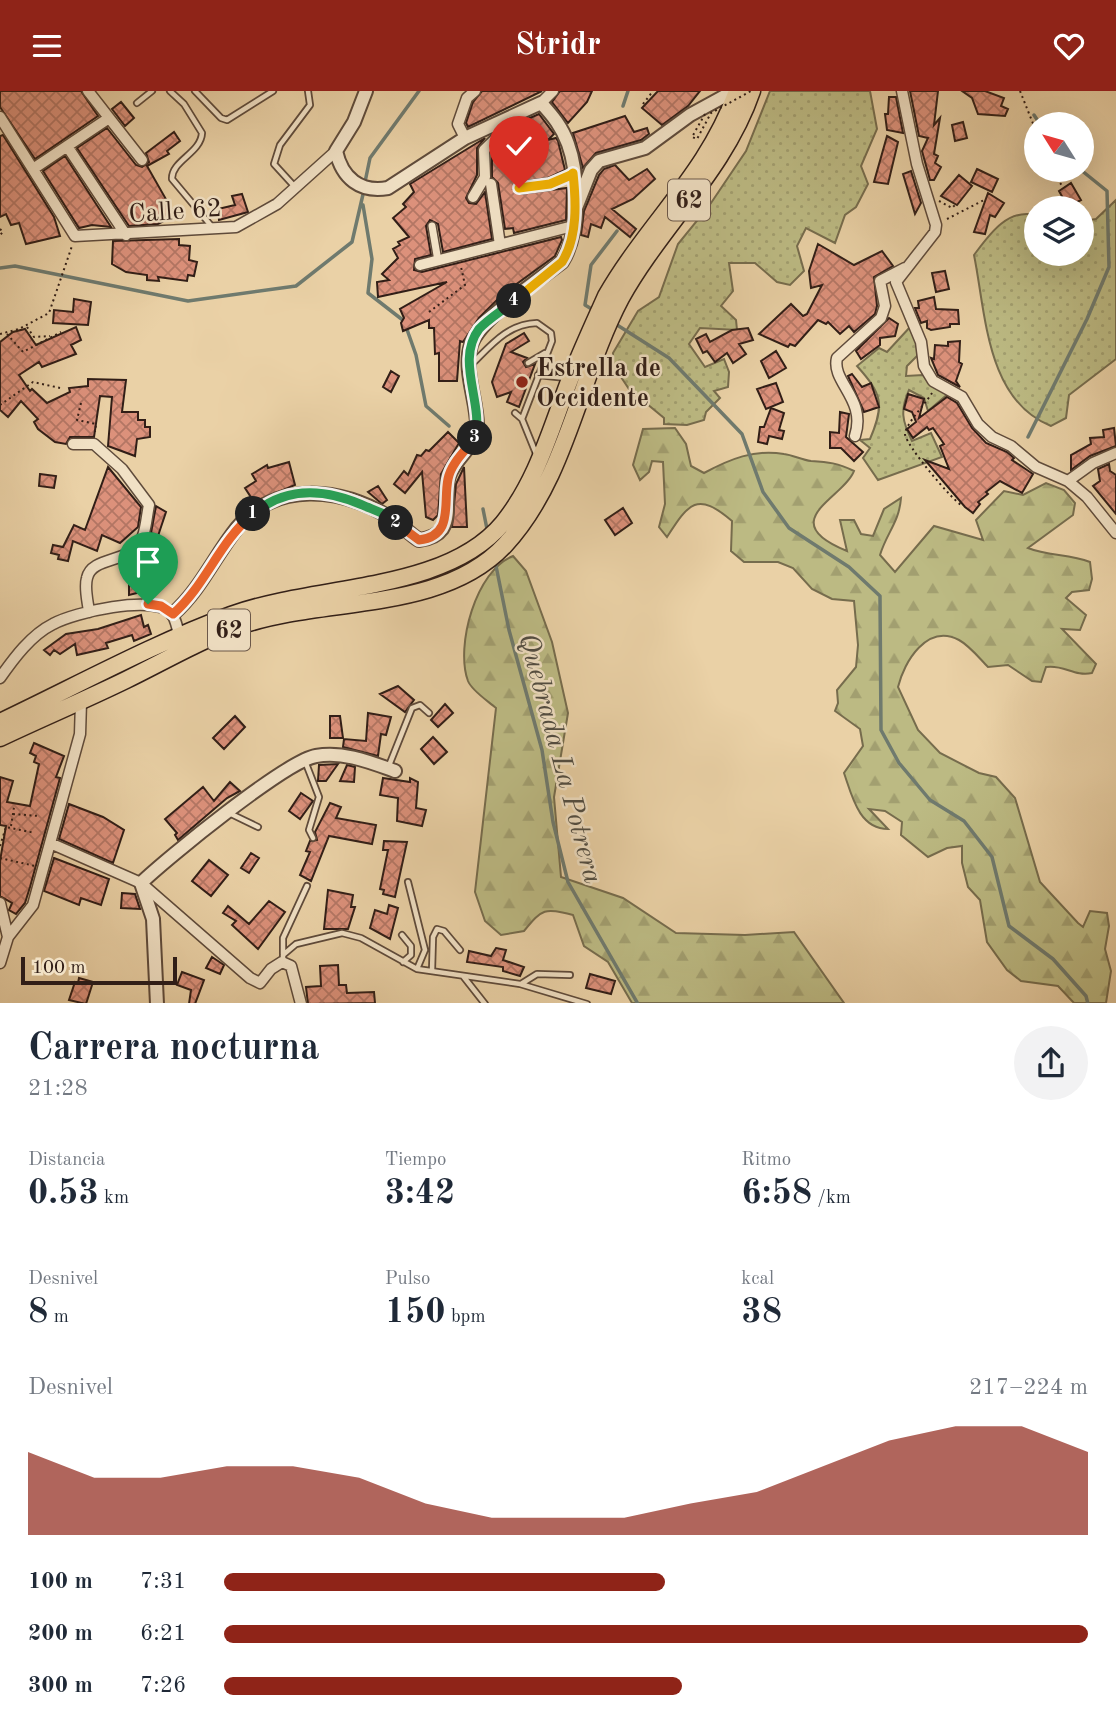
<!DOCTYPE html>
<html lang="es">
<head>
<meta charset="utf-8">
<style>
	body { margin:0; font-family:"Old Standard TT",serif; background:#f2f2f3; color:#1f2937; height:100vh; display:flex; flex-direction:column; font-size:26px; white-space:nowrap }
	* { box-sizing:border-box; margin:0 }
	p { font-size:23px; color:#747a83 }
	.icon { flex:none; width:38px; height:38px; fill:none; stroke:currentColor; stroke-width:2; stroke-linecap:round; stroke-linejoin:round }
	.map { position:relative; height:912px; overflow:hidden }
	.panel { display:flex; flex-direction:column; background:#fff; flex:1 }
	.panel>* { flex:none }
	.needle { width:46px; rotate:307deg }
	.tools { position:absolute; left:1024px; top:21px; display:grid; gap:14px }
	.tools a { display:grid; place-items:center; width:70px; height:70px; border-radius:50%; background:#fff; box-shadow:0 7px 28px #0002; font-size:35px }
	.scale { position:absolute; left:21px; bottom:18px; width:156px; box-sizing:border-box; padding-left:7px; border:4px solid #311e17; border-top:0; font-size:19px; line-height:24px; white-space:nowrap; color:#311e17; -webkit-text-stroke:5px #f1e1c5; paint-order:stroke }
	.pin { position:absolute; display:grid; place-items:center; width:60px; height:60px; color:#fff; margin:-72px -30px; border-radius:50% 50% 50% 0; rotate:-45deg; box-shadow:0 0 7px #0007 }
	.pin .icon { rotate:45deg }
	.km { position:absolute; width:35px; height:35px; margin:-18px; border-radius:50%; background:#222; color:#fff; font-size:19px; line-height:35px; text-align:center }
	.round { display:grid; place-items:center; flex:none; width:74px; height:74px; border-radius:37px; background:#f2f2f3 }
	.overview { display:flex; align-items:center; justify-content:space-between; height:119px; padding:0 28px }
	h1 { font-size:38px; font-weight:600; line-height:52px }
	.figures { display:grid; grid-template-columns:repeat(3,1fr); gap:10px; height:119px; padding:7px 28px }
	.figures div { display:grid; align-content:center }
	.figures b { font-size:35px; font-weight:600 }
	.figures small { font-size:19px; font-weight:400 }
	.figures p { font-size:19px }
	.chart { height:196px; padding:14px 28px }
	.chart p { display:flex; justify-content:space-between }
	.chart svg { width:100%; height:126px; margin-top:7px; fill:#8f2418; opacity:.7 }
	ul { padding:0 28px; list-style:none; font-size:23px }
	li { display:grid; grid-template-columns:112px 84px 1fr; align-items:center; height:52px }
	li i { height:18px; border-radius:9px; background:#8f2418 }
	header { display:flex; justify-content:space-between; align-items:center; height:91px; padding:0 28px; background:#8f2418; color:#fff; font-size:32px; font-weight:600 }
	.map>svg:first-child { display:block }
</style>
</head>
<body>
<header><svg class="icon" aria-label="menu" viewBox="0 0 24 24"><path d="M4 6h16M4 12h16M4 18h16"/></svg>Stridr<svg class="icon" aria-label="heart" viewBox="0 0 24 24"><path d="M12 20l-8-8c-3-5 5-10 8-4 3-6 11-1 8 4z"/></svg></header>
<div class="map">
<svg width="1116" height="913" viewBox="0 0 1116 913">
	<defs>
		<pattern id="grass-dots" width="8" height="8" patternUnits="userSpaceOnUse" patternTransform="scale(1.75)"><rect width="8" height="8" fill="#bcba83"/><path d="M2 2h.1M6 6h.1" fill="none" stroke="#a29f70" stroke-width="1.8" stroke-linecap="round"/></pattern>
		<pattern id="forest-firs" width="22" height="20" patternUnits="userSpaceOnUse" patternTransform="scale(1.75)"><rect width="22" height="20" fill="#bcba83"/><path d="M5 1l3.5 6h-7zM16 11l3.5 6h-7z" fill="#a29f70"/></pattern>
		<pattern id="building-cross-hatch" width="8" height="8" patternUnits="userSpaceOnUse" patternTransform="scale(1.75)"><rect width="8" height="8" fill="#dc917b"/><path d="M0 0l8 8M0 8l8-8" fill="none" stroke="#b37664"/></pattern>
	</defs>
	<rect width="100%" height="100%" fill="#ead1a6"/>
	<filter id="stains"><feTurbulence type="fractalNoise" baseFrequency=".00286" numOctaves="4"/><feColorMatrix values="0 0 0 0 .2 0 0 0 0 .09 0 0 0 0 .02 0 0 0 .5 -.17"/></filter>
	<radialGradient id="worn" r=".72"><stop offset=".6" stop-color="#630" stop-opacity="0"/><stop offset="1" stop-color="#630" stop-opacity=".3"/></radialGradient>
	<!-- grass -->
	<path fill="url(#grass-dots)" stroke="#766c4d" stroke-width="2" d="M770,0H870L877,38L861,75L868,93L856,116L845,124L835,152L806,137L797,155L804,180L790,194L777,191L755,172H729L733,200L721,215L736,229L737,239L700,237L689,253L705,276L724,268L729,281L728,296L714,300L720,307L706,321L704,329L687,334L664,333V327L629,298L613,274V262L638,220L659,206L678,153L709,115L746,60Z
		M1116,109V268L1069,304L1066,327L1051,335C986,309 986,223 974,164C989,144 1007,117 1036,124V163H1082V130L1096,128Z
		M911,235L920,262L907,275L906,285L923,284L929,292L949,302L928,320L924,307L909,299C900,319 902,330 912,350L931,342L942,366L878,389L863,367L870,357L860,349L870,348C885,313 882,303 857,275L879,257L887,261Z"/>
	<!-- forest -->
	<path fill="url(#forest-firs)" stroke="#766c4d" stroke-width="2" d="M675,337L686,353L691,375L704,382C730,368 754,358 784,363C793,364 802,369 811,370C828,371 838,372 854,380C844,407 773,430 847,460L840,429H854L861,443L873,445L884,418L901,407C899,432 887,441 880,464L895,481L934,435L983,449L976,429L1004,400L1023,404L1046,392L1064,399L1075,412L1073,424L1028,457C1048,465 1069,463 1090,471L1092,488L1089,499L1072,501L1066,507L1086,524L1080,539L1062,538L1096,573L1092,582C1074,586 1064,573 1046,576L1041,591L1032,590L1008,574L988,576C980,568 970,555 959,549C927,532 904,571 898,596L918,639L940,662L979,682L996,686L1015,707L1040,791L1078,832L1083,836L1090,820L1107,822L1109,835L1105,858L1111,880L1106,912H1074L1058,895L1021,890L1007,879L987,851L980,809L968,796L962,772V755L947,757L928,766L901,744L902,731L885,720L869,718L888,738C859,738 852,705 844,682L863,655L860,638L835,620L838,612L837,599L856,576L858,554L854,510L832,508L812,498L793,477L778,471H744L731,460L732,430C697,400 689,412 667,446L659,436L665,413L663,371L652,370L649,381L640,389L633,374L643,338Z
		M513,465L526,480L552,551L568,622L554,706L561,786L623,807L676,842L745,844L794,841L844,912H632L608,871L584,855L573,824C544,817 543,817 524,840L501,844L485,830L475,801L496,617C488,610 472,600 468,590C455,555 476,479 513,465Z"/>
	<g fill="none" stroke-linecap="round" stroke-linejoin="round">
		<!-- stream -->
		<path stroke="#6f7a6e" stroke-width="3.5" d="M623,15L628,0
			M1034,24L1040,33
			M365,91L370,67L419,0
			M363,114L372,168L368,202L404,230L416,264L426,315L449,335
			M0,177L15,175L188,210L296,195L352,151L364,99
			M595,220L585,214L591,174L617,140
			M614,232L669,267L742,343L763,401L789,437L849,476L880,505L881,639L899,672L930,709L964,730L992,766L1009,835L1053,868L1086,905L1088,913
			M1028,346L1087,228L1109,176L1107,100L1081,79
			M483,418L487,438
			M495,470L509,539L542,659L553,731L568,791L638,913"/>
	</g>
	<!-- building -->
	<path fill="url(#building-cross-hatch)" stroke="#311e17" stroke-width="2" d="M0,0H81L98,25L35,68L0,16Z
		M482,0H542L468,36L466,32L473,11Z
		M560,0H592L587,11L568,32L552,11Z
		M658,0H700L688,15L662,34L642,17Z
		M910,0H938L934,34L940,27L934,63L938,65L935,72L941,76L934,89H930L922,60L928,47L919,45Z
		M962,0H985L1004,7L1001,15L1008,18L1005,25L978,23L972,7Z
		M889,6H896L903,42L887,39L885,23H888Z
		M121,11L134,27L125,35L112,18Z
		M539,23L554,43L548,49L556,47L558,50L565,79L548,87L518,91L513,98L520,103L567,97L566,129L514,142L513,137L505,138L498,92L492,86V62L525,29Z
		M625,25L634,41L647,37L649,43L641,49L596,62L583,77L573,42Z
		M963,31L967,47L955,50L952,34Z
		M107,37L136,74L142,76L149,71L146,62L174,41L180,50L167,60L169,63L147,75L175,124L158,133L129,135L77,57Z
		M3,44L54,126L60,145L26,153L19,132L11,134L6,123L0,126V45Z
		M887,45L898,51L888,93L874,91Z
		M485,47L477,57V84L466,107L469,112L476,113L485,101L492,148L443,161L438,133L430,129L426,135L431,164L415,168L414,179L422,181L561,146L562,149L555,165L503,203L479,227L463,251L460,250L457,290H439V262L435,263L434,237H429V229L403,240L401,232L404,227L400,218L447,191L378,206L377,191L389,189L382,183L398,167L393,158L400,154L398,151L409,146L393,127L406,116L403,113L414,101L410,93Z
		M65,65L111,136L92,134L79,137L43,80Z
		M615,74L629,89L647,78L655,88L633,108L612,118L636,138L630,146L605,126L601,137L591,133L588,146L581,144L584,120L599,84L604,78Z
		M977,78L998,88L992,101L971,91Z
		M911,80L921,112L915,123L903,83Z
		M959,84L972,95L957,114L941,105Z
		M1071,92L1081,109L1068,116L1059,100Z
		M988,102L1004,112L995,126L990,124L985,143L974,141Z
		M242,103L248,121L219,129L218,118L235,114L232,105Z
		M179,148V154L190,155L189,169L197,171L194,185L188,184L187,190L158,186L159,190L147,189V184L126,181L112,173L113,150Z
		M818,153L854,174L882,160L893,175L874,186L877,215L875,223L854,241L849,235L840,243L828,231L826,233L818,229L795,255L790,253L788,256L759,243L791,213L803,225L807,223L822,194L811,197L809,180Z
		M945,180L949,198L936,201L932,182Z
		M934,206L936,218L958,219L959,233H950V236L931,239L927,237V230L921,232L915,217H919L918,210Z
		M74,208L91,211L88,234L53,232L54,219L73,221Z
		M889,227L898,233L895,245L880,247V254L861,268L856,260Z
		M76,236L81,249L71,254L76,263L42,276L39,271L19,284L30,300L32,298L47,312L70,301L69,297L88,295V288L126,289L122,321H138V329H145V336H150V346L137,348L135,365L108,355L112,306L100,305L94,346H70L66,353L55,351L38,338L34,331L38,328L21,310L8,326L0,319V251L13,241L25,238L36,254Z
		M748,237L753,249L739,253L746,263L733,272L727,262L715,271L707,260L703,262L696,248L706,243L710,251L732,239Z
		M524,242L529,250L511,261L527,267L523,271L526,276L535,273L519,316L507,311L511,301L497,306L492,291L506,253Z
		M960,250L959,271L962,273L956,290L960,296L938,284L931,267L934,268L935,254L948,255V251Z
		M776,260L786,277L769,287L761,270Z
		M391,280L399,285L391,301L383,296Z
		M852,283L862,296L871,292L879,316L864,321L848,285Z
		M776,292L783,311L766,318L757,298Z
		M908,303L924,308L919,327L947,306L957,312L972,337L986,352L1007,361L1014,367L1012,369L1033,383L1022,402L1000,390L986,401L988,403L978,411L980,413L973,422L965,416L925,369L949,378L940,355L944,353L933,337L929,339L927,336L913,347L907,338L916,331L912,321L904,318Z
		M771,317L784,322L779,339L784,340L782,348L769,345L767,353L758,351L760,336H764Z
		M840,321L849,323L846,346L863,361L854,370L841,357H830V341L839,342Z
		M1114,337L1116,355L1090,365L1071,379V364L1091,353L1090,347L1104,346L1103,339Z
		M448,341L459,352L441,383L438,424L433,429L426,426L422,381L405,402L394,393L404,380L408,384L417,364L421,365L426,359L429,360Z
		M289,371L295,394L254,411L245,397L256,390L252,383L267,374L268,377Z
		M1109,373L1110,380L1116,384V423L1093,395L1100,390L1098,378Z
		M108,376L141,416L138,436L120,452L102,444L97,460L73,450L68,470L58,468L59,464L51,462L53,454L63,456L74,434L85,439Z
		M464,376L467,436H452L456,393Z
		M40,383L56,385L54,397L39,395Z
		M378,395L387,409L382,413L368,401Z
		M156,415L166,421L158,445L151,442Z
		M623,417L632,432L615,444L605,429Z
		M137,485L141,501L129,504V487Z
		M141,524L144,536L148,534L151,543L134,550L132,544L106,552L108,557L77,564L75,553L60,563L54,559L50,564L44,559L66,543L98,538Z
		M398,595L414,609L405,621L380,603Z
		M445,613L453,622L438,636L431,629Z
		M368,622L391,626L386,644L381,643L378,665L343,656L344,648L366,650Z
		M235,625L245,636L224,658L213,647Z
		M330,625H340L343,647H330Z
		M433,646L447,661L434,673L421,658Z
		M34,652L64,665L56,686L60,687L30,796L25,812L16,823L9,819L12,812L0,805V770L6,735L0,734V686L13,690L7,711L30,715L39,673L34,671L36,665L30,662Z
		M338,673L326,690H318L319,674Z
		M347,674L355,676L354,691L340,690Z
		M383,687L410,691V687L418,691L416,717L426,719L422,735L397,730L398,707L380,704Z
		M230,691L240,700L227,707L178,749L175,744L177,742L165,728L203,696L214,710Z
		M301,702L313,710L300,728L289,720Z
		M330,712L341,716L336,727L376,734L372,753L329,745L311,790L300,784L310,761L306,760L310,750L317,749L315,741Z
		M69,713L103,726L124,739L113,772L59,748Z
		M384,750L407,751L395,806L383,803L384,799L380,798L388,759H383Z
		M251,762L259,767L249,782L241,777Z
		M54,767L109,788L101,814L81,807L79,814L44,800Z
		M209,769L228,784L211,805L192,790Z
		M328,799L353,804L351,816H355L348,838H324Z
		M122,802L135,803L140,818L121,817Z
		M269,810L285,821L258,858L232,834L236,830L223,822L228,815L249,833Z
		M389,814L398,817L390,848L370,837L375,819L387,823Z
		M496,857L506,859L503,869L524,876L520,885L503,880V876L467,871L469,860L491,865Z
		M212,866L224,874L220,883L206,877Z
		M338,874L339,894H346L347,902L374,901L375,912L308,913L306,896L321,895L320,875Z
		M182,881L204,889L195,913H189L191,899L177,894Z
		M590,883L615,890L611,903L586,897Z
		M79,887L93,891L86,913L69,909L75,891L78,892Z"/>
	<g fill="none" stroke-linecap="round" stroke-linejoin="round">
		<defs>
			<path id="service" d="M170,0L184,13L202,42C201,62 171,70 172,88L213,137
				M195,0L221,27L227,29L273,0
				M137,12L152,0
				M295,96L274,73L280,54L310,14L308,0
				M473,272C492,253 508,233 537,232L551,242L552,250L522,328L537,365
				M528,272L545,262
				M538,284L566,287
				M515,322L522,328
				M305,670L319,706L309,739L313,747
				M388,677L412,617L420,614L429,622
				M229,722L258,736
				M408,791L425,859L417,878
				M402,844L411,855V864L403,871
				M283,863V847L307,795
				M283,870V864L296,853L342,842L361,847L417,878L520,893L587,913
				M432,880L433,846L437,838L444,840L460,859
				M463,885L485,913
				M521,893L537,883L570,884"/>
			<path id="pedestrian" d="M519,97L550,93L573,82
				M432,135L438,170"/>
			<path id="minor" d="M88,0L142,69
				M902,0L917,73L936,134L935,141L896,191L921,251L924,275L933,290L962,306L978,333L992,346L1011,355L1036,376L1068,390
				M541,12L553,0
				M0,26L75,145L236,136L277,113L336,60
				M465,47L458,33L467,7L475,0
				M67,55L126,144
				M33,78L109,27
				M491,93L500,154
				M473,106L485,86L484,59L519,25
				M420,174L573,135
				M855,345C867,308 831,291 837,267L881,227L885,215L880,190L905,177
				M73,353H94L122,378L149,414C146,428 146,445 137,456C124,471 91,467 87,487C84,497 88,511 89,521
				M1116,362L1093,372L1068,390L1087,406L1116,442
				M0,587C14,567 31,544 53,533C75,521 151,504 170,521C176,526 177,538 180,546
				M50,752L141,792L250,887L260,892L271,878L282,871L291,875L301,913
				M0,812L8,846L0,872
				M8,846L33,814L80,643L81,611"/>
			<path id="tertiary" d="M576,117L591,79L599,70L645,57L690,24L734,0
				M173,523C201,498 214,466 237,437C276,389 341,397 389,426C400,432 408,442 419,449C428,448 436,446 442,438C452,422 443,401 449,385C455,366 478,354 477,334C477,309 463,279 471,254C480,227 539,189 562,171C580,143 579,83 568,53C562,36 553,25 541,12L465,47L388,97C360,102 342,87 336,60L354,31L366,0
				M157,913L153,828L141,792C167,767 286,670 316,665C343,660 370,671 395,680"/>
			<path id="trunk" d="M0,631C76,595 152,553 231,524C315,493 445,502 503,432C537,390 551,337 570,288C581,260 594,232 606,205C648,132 708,82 737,0
				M0,647C42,627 85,609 126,589C165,570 202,548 243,534C324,506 442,522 505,454C567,387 579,286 621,207C661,135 725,79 752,0"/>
		</defs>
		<!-- service casing -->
		<use href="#service" stroke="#5f4b3b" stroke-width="8"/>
		<!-- pedestrian casing -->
		<use href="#pedestrian" stroke="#5f4b3b" stroke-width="10"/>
		<!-- minor casing -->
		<use href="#minor" stroke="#5f4b3b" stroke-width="13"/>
		<!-- tertiary casing -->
		<use href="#tertiary" stroke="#5f4b3b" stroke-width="16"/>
		<!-- trunk casing -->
		<use href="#trunk" stroke="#311e17" stroke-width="19"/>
		<!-- path -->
		<path stroke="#311e17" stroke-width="2" stroke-dasharray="2 3.5" stroke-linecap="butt" d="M1020,0L1036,40
			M643,13L653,0
			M1050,79L1064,97
			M939,110L952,117L956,113
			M947,128L986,108
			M0,138L3,141L0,144
			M429,221L465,194L461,176
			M27,236L34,246L50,245
			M0,243L19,238L49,222L72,155
			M7,243L23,261L61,241
			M932,302C926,312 905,334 905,343C905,353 953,411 963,415
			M81,312L77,329L96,333L95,341
			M0,314L33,291L60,297
			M13,723L39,725
			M11,735L14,716
			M0,755L6,736L35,742
			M0,767L35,775"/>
		<!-- service -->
		<use href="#service" stroke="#f1e1c5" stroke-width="4.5"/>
		<!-- pedestrian -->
		<use href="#pedestrian" stroke="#f1e1c5" stroke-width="7"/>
		<!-- minor -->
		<use href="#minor" stroke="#f1e1c5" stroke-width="10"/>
		<!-- tertiary -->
		<use href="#tertiary" stroke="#f1e1c5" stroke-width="12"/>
		<!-- trunk -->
		<use href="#trunk" stroke="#ead1a6" stroke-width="16"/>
		<!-- path-bridge -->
		<path stroke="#311e17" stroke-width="2" stroke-dasharray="2 3.5" stroke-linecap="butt" d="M705,23L692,46L697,48L711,22L751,0"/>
	</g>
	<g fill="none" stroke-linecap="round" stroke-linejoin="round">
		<defs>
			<path id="split-1" d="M148,513L161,515L173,523C206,494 219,451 253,423"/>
			<path id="split-2" d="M253,423C287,394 328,398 367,416C377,420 389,424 396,432"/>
			<path id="split-3" d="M396,432L419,449C454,445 443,413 448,388C451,372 466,359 475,347"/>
			<path id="split-4" d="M475,347C484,312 455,270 479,238C488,228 503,219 514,210"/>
			<path id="split-5" d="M514,210L562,171C578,146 576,110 573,82L571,84"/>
			<path id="split-6" d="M519,97L550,93L571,84"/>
		</defs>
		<!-- split-1 casing -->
		<use href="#split-1" stroke="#fff" stroke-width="14"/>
		<!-- split-2 casing -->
		<use href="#split-2" stroke="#fff" stroke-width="14"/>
		<!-- split-3 casing -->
		<use href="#split-3" stroke="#fff" stroke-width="14"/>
		<!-- split-4 casing -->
		<use href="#split-4" stroke="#fff" stroke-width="14"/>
		<!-- split-5 casing -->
		<use href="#split-5" stroke="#fff" stroke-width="14"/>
		<!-- split-6 casing -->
		<use href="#split-6" stroke="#fff" stroke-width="14"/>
		<!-- split-1 -->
		<use href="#split-1" stroke="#f0652b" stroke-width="9"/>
		<!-- split-2 -->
		<use href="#split-2" stroke="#22a559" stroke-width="9"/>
		<!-- split-3 -->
		<use href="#split-3" stroke="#f0652b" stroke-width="9"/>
		<!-- split-4 -->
		<use href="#split-4" stroke="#22a559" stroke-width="9"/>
		<!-- split-5 -->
		<use href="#split-5" stroke="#f5b400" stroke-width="9"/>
		<!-- split-6 -->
		<use href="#split-6" stroke="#f5b400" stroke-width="9"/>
	</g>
	<!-- markers -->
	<circle fill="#8f2418" stroke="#f1e1c5" stroke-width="2.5" cx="522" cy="291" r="7"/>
	<g text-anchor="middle" stroke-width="5" stroke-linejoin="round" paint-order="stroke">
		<!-- shield labels -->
		<g fill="#f1e1c5" stroke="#6b584b" stroke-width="2">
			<rect x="668" y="88.5" width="42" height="41" rx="5"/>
			<rect x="208" y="518.5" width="42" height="41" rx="5"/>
		</g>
		<g font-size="24" font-weight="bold" fill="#311e17">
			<text x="689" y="117">62</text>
			<text x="229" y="547">62</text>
		</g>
		<!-- street labels -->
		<g font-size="26" fill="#311e17" stroke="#f1e1c5">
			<text transform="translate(175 119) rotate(-4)" y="9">Calle 62</text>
		</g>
		<!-- poi labels -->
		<g font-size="26" font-weight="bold" fill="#311e17" stroke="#f1e1c5" text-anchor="start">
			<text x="536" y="285">Estrella de<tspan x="536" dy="30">Occidente</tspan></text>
		</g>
		<!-- water labels -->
		<g font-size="28" font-style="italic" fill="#504c42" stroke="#f1e1c5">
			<text transform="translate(562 667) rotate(75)" y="10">Quebrada La Potrera</text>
		</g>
	</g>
	<rect width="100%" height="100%" filter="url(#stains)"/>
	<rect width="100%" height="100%" fill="url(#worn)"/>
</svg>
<div class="tools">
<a><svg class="needle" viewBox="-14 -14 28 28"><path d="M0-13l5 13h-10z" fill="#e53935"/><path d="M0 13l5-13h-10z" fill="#747a83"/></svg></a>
<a><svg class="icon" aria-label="layers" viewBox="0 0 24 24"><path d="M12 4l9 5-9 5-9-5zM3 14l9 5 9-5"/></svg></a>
</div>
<div class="scale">100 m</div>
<div class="pin" style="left:148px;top:513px;background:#1e9e55"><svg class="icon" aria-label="arrive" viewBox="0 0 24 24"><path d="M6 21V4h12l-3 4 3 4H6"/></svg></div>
<div class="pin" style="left:519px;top:97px;background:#d93025"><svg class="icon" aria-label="check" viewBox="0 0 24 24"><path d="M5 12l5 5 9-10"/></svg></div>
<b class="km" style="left:253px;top:423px">1</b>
<b class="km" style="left:396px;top:432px">2</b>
<b class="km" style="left:475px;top:347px">3</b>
<b class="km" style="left:514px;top:210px">4</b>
</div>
<section class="panel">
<div class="overview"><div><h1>Carrera nocturna</h1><p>21:28</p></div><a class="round"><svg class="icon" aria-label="share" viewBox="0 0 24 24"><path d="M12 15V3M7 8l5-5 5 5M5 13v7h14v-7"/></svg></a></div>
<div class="figures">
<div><p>Distancia</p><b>0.53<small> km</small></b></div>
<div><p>Tiempo</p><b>3:42</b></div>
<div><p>Ritmo</p><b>6:58<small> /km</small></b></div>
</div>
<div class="figures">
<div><p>Desnivel</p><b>8<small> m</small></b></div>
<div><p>Pulso</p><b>150<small> bpm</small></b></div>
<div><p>kcal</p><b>38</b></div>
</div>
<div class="chart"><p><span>Desnivel</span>217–224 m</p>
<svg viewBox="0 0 160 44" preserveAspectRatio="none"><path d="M0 44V15L10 24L20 24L30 20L40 20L50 24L60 33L70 38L80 38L90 38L100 33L110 29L120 20L130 11L140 6L150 6L160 15V44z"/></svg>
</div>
<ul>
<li><b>100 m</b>7:31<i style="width:51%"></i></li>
<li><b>200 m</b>6:21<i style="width:100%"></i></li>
<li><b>300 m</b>7:26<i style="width:53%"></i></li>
</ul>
</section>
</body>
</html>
